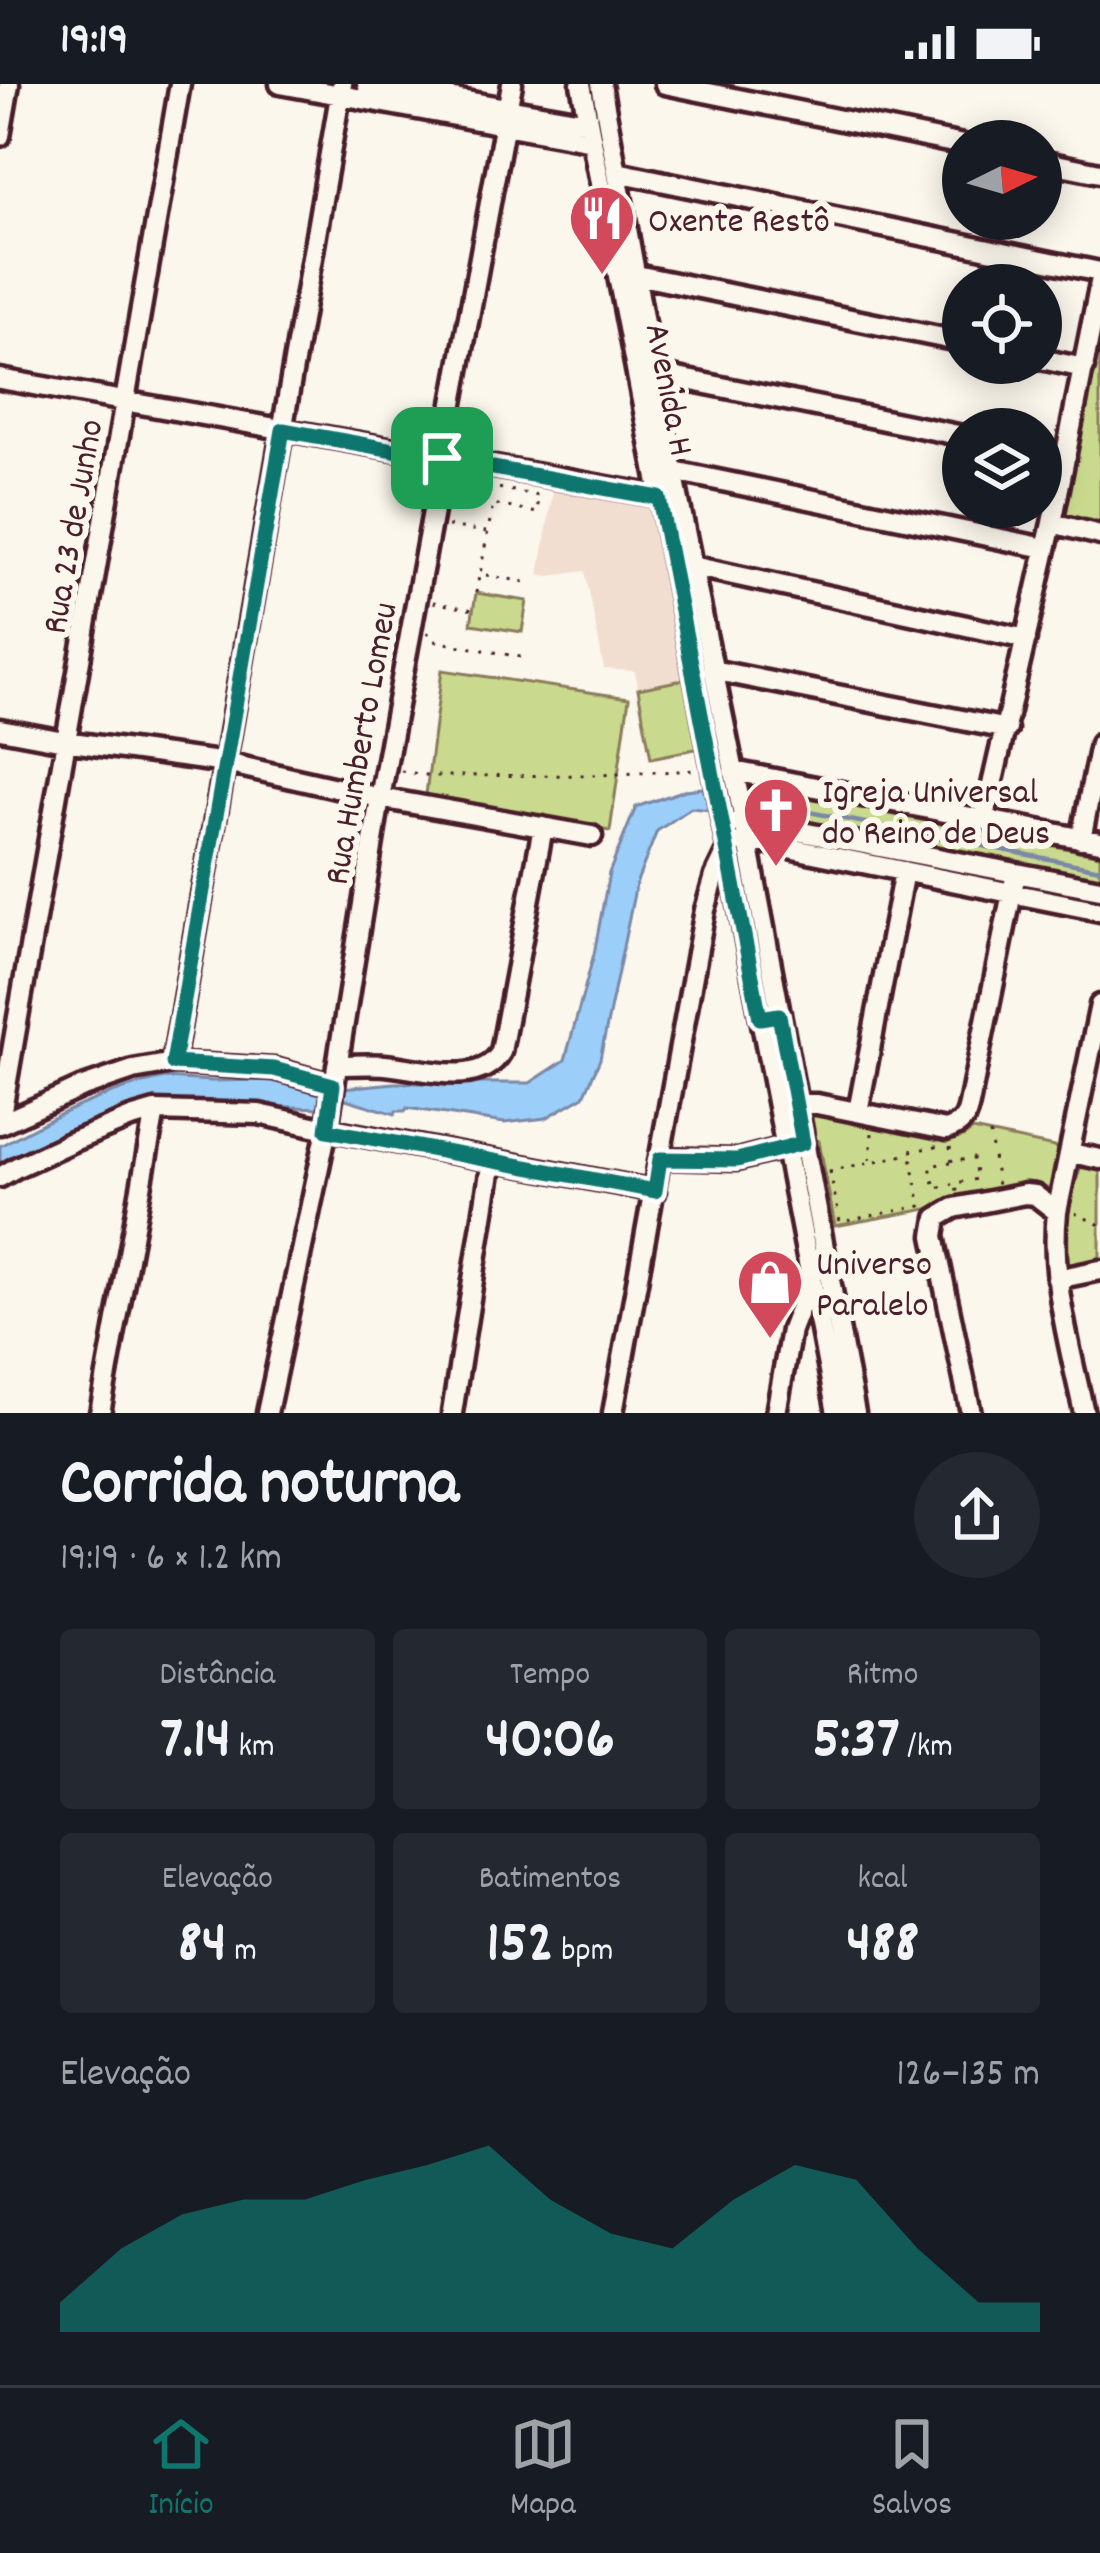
<!DOCTYPE html>
<html lang="pt">
<head>
<meta charset="utf-8">
<style>
	body { margin:0; font-family:Dekko,sans-serif; background:#242831; color:#f1f3f6; height:100vh; display:flex; flex-direction:column; font-size:45px; white-space:nowrap }
	* { box-sizing:border-box; margin:0 }
	p { font-size:39px; color:#9ea1a6 }
	.icon { flex:none; width:66px; height:66px; fill:none; stroke:currentColor; stroke-width:2; stroke-linecap:round; stroke-linejoin:round }
	.map { position:relative; height:1329px; overflow:hidden }
	.sheet { display:flex; flex-direction:column; background:#171b24; flex:1 }
	.sheet>* { flex:none }
	.needle { width:78px; rotate:85deg }
	.tools { position:absolute; left:942px; top:36px; display:grid; gap:24px }
	.tools a { display:grid; place-items:center; width:120px; height:120px; border-radius:50%; background:#171b24; box-shadow:0 6px 30px #0003; font-size:60px }
	.pin { position:absolute; display:grid; place-items:center; width:102px; height:102px; color:#fff; margin:-51px; border-radius:24px; box-shadow:0 6px 18px #0006 }
	.round { display:grid; place-items:center; flex:none; width:126px; height:126px; border-radius:63px; background:#242831 }
	.headline { display:flex; align-items:center; justify-content:space-between; height:204px; padding:0 60px }
	h1 { font-size:66px; font-weight:800; line-height:90px }
	.stats { display:grid; grid-template-columns:repeat(3,1fr); gap:18px; height:204px; padding:12px 60px }
	.stats div { display:grid; align-content:center; border-radius:12px; background:#242831; text-align:center }
	.stats b { font-size:60px; font-weight:800 }
	.stats small { font-size:33px; font-weight:400 }
	.stats p { font-size:33px }
	.chart { height:336px; padding:24px 60px }
	.chart p { display:flex; justify-content:space-between }
	.chart svg { width:100%; height:216px; margin-top:12px; fill:#0f766e; opacity:.7 }
	.status { display:flex; justify-content:space-between; align-items:center; height:84px; padding:0 60px; background:#171b24; direction:ltr }
	.status svg { height:33px; fill:currentColor }
	.tab-bar { display:flex; justify-content:space-around; align-items:center; height:168px; border-top:3px solid #363941; background:#171b24; font-size:33px; color:#9ea1a6 }
	.tab-bar a { display:grid; justify-items:center; gap:6px }
	.tab-bar .active { color:#0f766e }
	.map>svg:first-child { display:block }
</style>
</head>
<body>
<div class="status"><b>19:19</b><svg viewBox="0 0 49 12"><path d="M0 12V9h3v3zM5 12V6h3v6zM10 12V3h3v9zM15 12V0h3v12zM26 1h20v11H26zM47 4h2v5h-2z"/></svg></div>
<div class="map">
<svg width="1100" height="1329" viewBox="0 0 1100 1329">
	<rect width="100%" height="100%" fill="#fbf7ec"/>
	<filter id="ink" filterUnits="userSpaceOnUse"><feTurbulence type="fractalNoise" baseFrequency=".00833" numOctaves="2"/><feDisplacementMap in="SourceGraphic" scale="24" xChannelSelector="R" yChannelSelector="G"/><feConvolveMatrix kernelMatrix="1 2 1 2 8 2 1 2 1" color-interpolation-filters="sRGB"/></filter>
	<g filter="url(#ink)">
		<!-- built -->
		<path fill="#f1ded1" d="M553,407L655,424L700,664L651,674L635,587L604,585L585,487L550,492L539,491Z"/>
		<!-- green -->
		<path fill="#c9da8e" stroke="#8a7c5c" stroke-width="3" d="M1100,249V445L1061,437Z
			M476,509L527,517L522,548L471,540Z
			M442,586L629,614L610,747L425,718Z
			M687,595L700,664L651,674L638,605Z
			M747,702L1100,771V801L754,736L741,704Z
			M812,1030L948,1056L963,1053L973,1046L1064,1065L1050,1118L1037,1105L835,1142L819,1057L807,1054L804,1038Z
			M1081,1081L1100,1085V1185L1065,1193L1063,1139Z"/>
		<!-- water -->
		<path fill="#9bcef8" stroke="#7b88a6" stroke-width="3" d="M703,704L710,726L691,724L657,747L636,800L600,975L584,1012L546,1034L504,1039L407,1024L405,1027H396L395,1030L339,1013L343,1004L394,999H530L565,976L594,870L609,789L636,723L685,706Z
			M165,994L211,997L277,996L327,1004L324,1024L158,1019L126,1026L91,1040L0,1086V1062C52,1033 106,1006 165,994Z"/>
		<g fill="none" stroke-linecap="round" stroke-linejoin="round">
			<!-- stream -->
			<path stroke="#7b88a6" stroke-width="4.5" d="M753,717L1100,785"/>
			<defs>
				<path id="minor" d="M280,0L592,57
					M367,0L588,38
					M581,0L837,1329
					M601,0L653,289L744,737L855,1329
					M665,0L963,61
					M0,52L9,0
					M1041,77L1100,89
					M617,88L1100,188
					M636,191L963,258
					M1041,275L1084,284
					M653,289L963,352
					M0,295L669,414
					M1041,367L1066,372
					M674,387L1045,464
					M1052,439L1100,451
					M692,482L1026,555
					M712,586L1007,645
					M0,645L64,657L226,679L380,714L592,752
					M733,687L1100,758
					M984,736L1052,439L1100,199
					M733,739L744,737L1100,805
					M1081,755L1100,660
					M740,758H759L1100,827
					M173,979L342,0
					M337,981C353,981 370,980 385,981C421,984 479,1005 501,968L543,743
					M795,1020H817L946,1046C969,1039 967,1028 972,1006L1016,789
					M858,1028L904,787
					M0,1037L180,0
					M0,1040L80,1004L133,986L173,979L275,985L333,1001
					M1071,1069L1100,1075
					M660,1074L737,1076L791,1062
					M0,1093L17,1083L71,1058L131,1034L155,1027L259,1030L327,1045L655,1107
					M1057,1195L1100,1186
					M100,1329L155,1027
					M267,1329L327,1045L380,714L512,0
					M452,1329L492,1076
					M613,1329L705,826L715,792L727,767
					M776,1329L791,1246L810,1197
					M971,1329L934,1152L937,1134L954,1124L1025,1110L1035,1111L1057,1128
					M1084,1329C1070,1262 1050,1196 1057,1128L1100,921"/>
			</defs>
			<!-- minor casing -->
			<use href="#minor" stroke="#4a1f2b" stroke-width="27"/>
			<!-- path -->
			<path stroke="#4a1f2b" stroke-width="3" stroke-dasharray="3 9" stroke-linecap="butt" d="M454,403V401L467,398L539,412L537,429L493,420L480,490L531,499
				M448,442L486,448
				M476,509L479,492
				M433,518L473,526
				M427,548L435,557L521,573
				M401,687L432,692L598,691L697,686
				M990,1050L997,1102
				M950,1063L952,1078L973,1074L977,1095L956,1099L957,1107
				M870,1076L872,1049
				M951,1078L930,1082L935,1104L953,1100
				M829,1087L904,1071L910,1067L942,1062
				M830,1087L840,1138L921,1122L910,1067
				M1075,1129L1100,1141"/>
			<!-- minor -->
			<use href="#minor" stroke="#fbf7ec" stroke-width="18"/>
		</g>
	</g>
	<g fill="none" stroke-linecap="round" stroke-linejoin="round" filter="url(#ink)">
		<defs>
			<path id="route" d="M283,346L659,414L760,934L779,931L803,1059L737,1076L660,1075L655,1107L327,1046L333,1001L274,985L173,979Z"/>
		</defs>
		<!-- route casing -->
		<use href="#route" stroke="#fff" stroke-width="24"/>
		<!-- route -->
		<use href="#route" stroke="#0f766e" stroke-width="15"/>
	</g>
	<!-- icons -->
	<defs>
		<symbol id="restaurant-pin" viewBox="-11 -11 22 30"><path d="M0 17L-7.5 6A9.5 9.5 0 1 1 7.5 6Z" fill="#d1495b" stroke="#fbf7ec"/><path d="M-5-6h1v4h1v-4h1v4h1v-4h1v5L-1.5 .5V6h-2V.5L-5-1ZM5-6V6H3V1.5H1.5Q1.5-4 5-6Z" fill="#fff"/></symbol>
		<symbol id="church-pin" viewBox="-11 -11 22 30"><path d="M0 17L-7.5 6A9.5 9.5 0 1 1 7.5 6Z" fill="#d1495b" stroke="#fbf7ec"/><path d="M-1.2-6h2.4v3.5h3.3v2.4h-3.3V6h-2.4V-.1h-3.3v-2.4h3.3Z" fill="#fff"/></symbol>
		<symbol id="shop-pin" viewBox="-11 -11 22 30"><path d="M0 17L-7.5 6A9.5 9.5 0 1 1 7.5 6Z" fill="#d1495b" stroke="#fbf7ec"/><path d="M-5-2.5h2.3a2.7 3.5 0 0 1 5.4 0H5L5.5 6h-11ZM-1.5-2.5h3a1.5 2.3 0 0 0-3 0Z" fill="#fff"/></symbol>
	</defs>
	<g fill-rule="evenodd">
		<use href="#restaurant-pin" x="564" y="96" width="76" height="104"/>
		<use href="#church-pin" x="738" y="688" width="76" height="104"/>
		<use href="#shop-pin" x="732" y="1160" width="76" height="104"/>
	</g>
	<g text-anchor="middle" stroke-width="12" stroke-linejoin="round" paint-order="stroke">
		<!-- poi labels -->
		<g font-size="36" fill="#4a1f2b" stroke="#fbf7ec" text-anchor="start">
			<text x="648" y="147">Oxente Restô</text>
			<text x="822" y="718">Igreja Universal<tspan x="822" dy="41">do Reino de Deus</tspan></text>
			<text x="816" y="1190">Universo<tspan x="816" dy="41">Paralelo</tspan></text>
		</g>
		<!-- street labels -->
		<g font-size="36" fill="#4a1f2b" stroke="#fbf7ec">
			<text transform="translate(672 305) rotate(79)" y="13">Avenida H</text>
			<text transform="translate(70 442) rotate(-80)" y="13">Rua 23 de Junho</text>
			<text transform="translate(358 659) rotate(-80)" y="13">Rua Humberto Lomeu</text>
		</g>
	</g>
</svg>
<div class="tools">
<a><svg class="needle" viewBox="-14 -14 28 28"><path d="M0-13l5 13h-10z" fill="#e53935"/><path d="M0 13l5-13h-10z" fill="#9ea1a6"/></svg></a>
<a><svg class="icon" aria-label="locate" viewBox="0 0 24 24"><circle cx="12" cy="12" r="6"/><path d="M12 2v4M12 18v4M2 12h4M18 12h4"/></svg></a>
<a><svg class="icon" aria-label="layers" viewBox="0 0 24 24"><path d="M12 4l9 5-9 5-9-5zM3 14l9 5 9-5"/></svg></a>
</div>
<div class="pin" style="left:442px;top:374px;background:#1e9e55"><svg class="icon" aria-label="arrive" viewBox="0 0 24 24"><path d="M6 21V4h12l-3 4 3 4H6"/></svg></div>
</div>
<section class="sheet">
<div class="headline"><div><h1>Corrida noturna</h1><p>19:19 · 6 × 1.2 km</p></div><a class="round"><svg class="icon" aria-label="share" viewBox="0 0 24 24"><path d="M12 15V3M7 8l5-5 5 5M5 13v7h14v-7"/></svg></a></div>
<div class="stats">
<div><p>Distância</p><b>7.14<small> km</small></b></div>
<div><p>Tempo</p><b>40:06</b></div>
<div><p>Ritmo</p><b>5:37<small> /km</small></b></div>
</div>
<div class="stats">
<div><p>Elevação</p><b>84<small> m</small></b></div>
<div><p>Batimentos</p><b>152<small> bpm</small></b></div>
<div><p>kcal</p><b>488</b></div>
</div>
<div class="chart"><p><span>Elevação</span>126–135 m</p>
<svg viewBox="0 0 160 44" preserveAspectRatio="none"><path d="M0 44V38L10 27L20 20L30 17L40 17L50 13L60 10L70 6L80 17L90 24L100 27L110 17L120 10L130 13L140 27L150 38L160 38V44z"/></svg>
</div>
</section>
<nav class="tab-bar">
<a class="active"><svg class="icon" aria-label="home" viewBox="0 0 24 24"><path d="M3 11l9-7 9 7M6 9v11h12V9"/></svg>Início</a>
<a><svg class="icon" aria-label="map" viewBox="0 0 24 24"><path d="M3 6l6-2 6 2 6-2v14l-6 2-6-2-6 2zM9 4v14M15 6v14"/></svg>Mapa</a>
<a><svg class="icon" aria-label="saved" viewBox="0 0 24 24"><path d="M7 4h10v16l-5-4-5 4z"/></svg>Salvos</a>
</nav>
</body>
</html>
